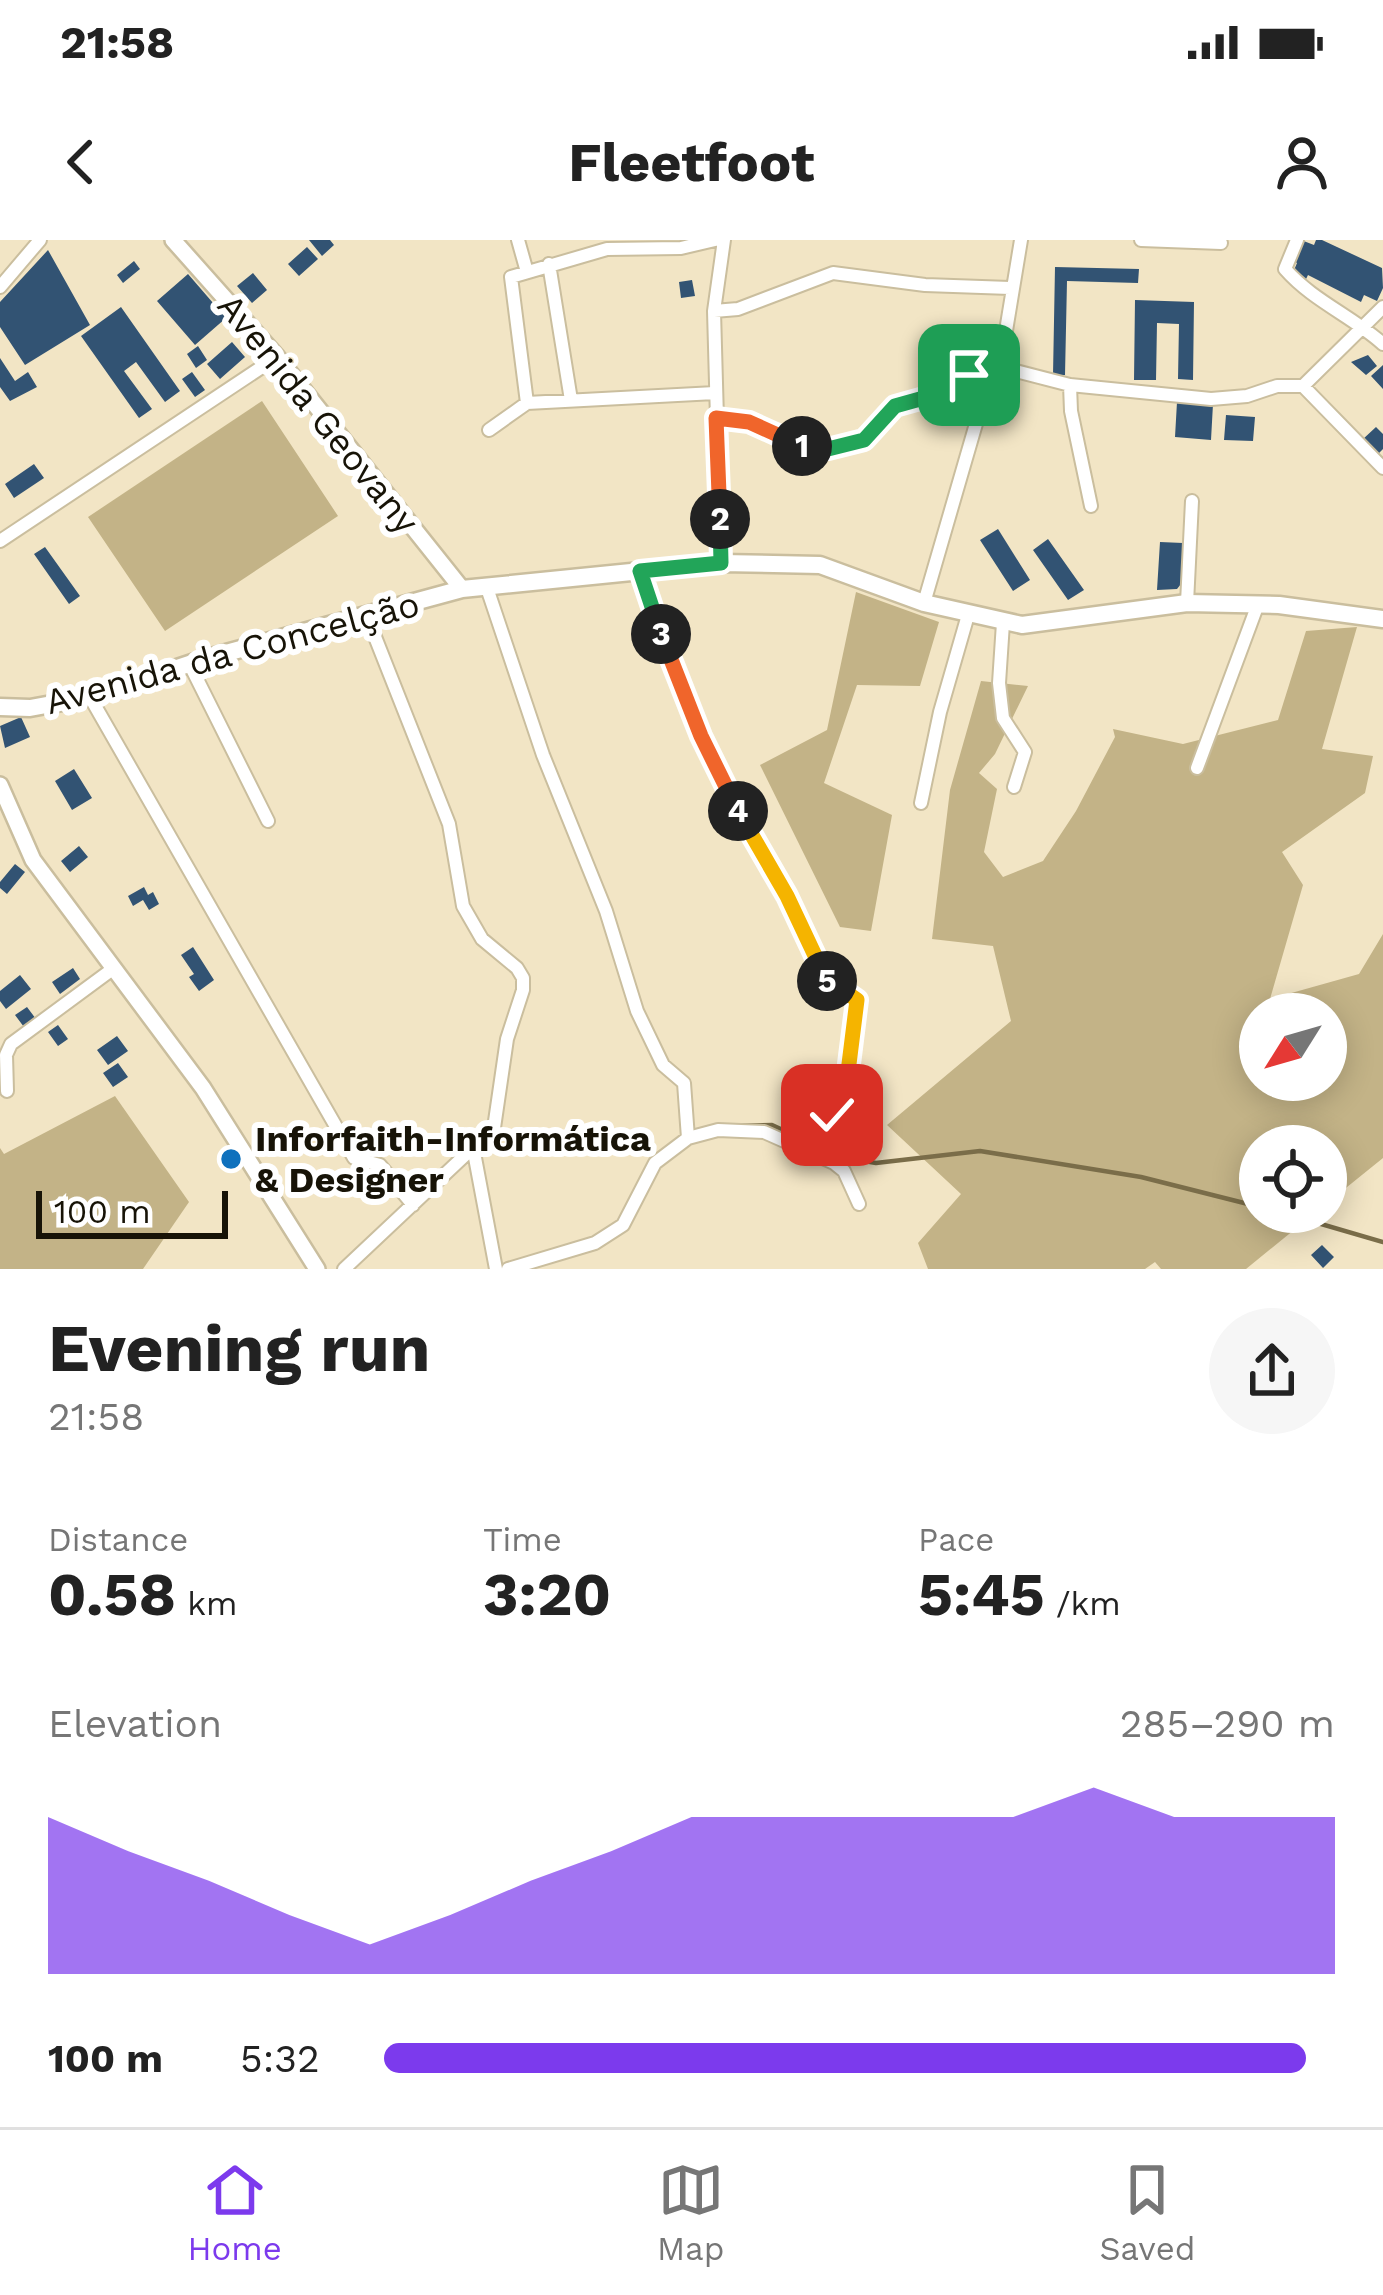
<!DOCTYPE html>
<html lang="en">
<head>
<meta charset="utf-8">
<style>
	body { margin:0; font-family:"Work Sans",sans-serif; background:#f6f6f6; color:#222; height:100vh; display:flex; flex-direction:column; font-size:45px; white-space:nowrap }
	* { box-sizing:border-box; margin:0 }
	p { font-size:39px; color:#767676 }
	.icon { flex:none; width:66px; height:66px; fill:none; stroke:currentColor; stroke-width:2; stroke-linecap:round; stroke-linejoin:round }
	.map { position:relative; height:1029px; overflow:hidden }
	.panel { display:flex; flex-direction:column; background:#fff; flex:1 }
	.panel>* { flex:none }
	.needle { width:78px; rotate:233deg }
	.buttons { position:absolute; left:1239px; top:753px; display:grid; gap:24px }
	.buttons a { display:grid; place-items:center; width:108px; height:108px; border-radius:50%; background:#fff; box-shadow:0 6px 30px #0003; font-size:60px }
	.scale { position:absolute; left:36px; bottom:30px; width:192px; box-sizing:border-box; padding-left:12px; border:6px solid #171307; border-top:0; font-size:33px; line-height:42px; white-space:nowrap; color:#171307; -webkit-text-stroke:9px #fff; paint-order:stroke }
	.pin { position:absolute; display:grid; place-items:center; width:102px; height:102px; color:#fff; margin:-51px; border-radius:24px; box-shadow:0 6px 18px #0006 }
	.km { position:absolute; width:60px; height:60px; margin:-30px; border-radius:50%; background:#222; color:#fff; font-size:33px; line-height:60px; text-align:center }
	.round { display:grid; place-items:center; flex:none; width:126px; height:126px; border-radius:63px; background:#f6f6f6 }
	.headline { display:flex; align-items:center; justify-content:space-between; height:204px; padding:0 48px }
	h1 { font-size:66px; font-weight:700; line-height:90px }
	.figures { display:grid; grid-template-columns:repeat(3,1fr); gap:18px; height:204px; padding:12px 48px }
	.figures div { display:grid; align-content:center }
	.figures b { font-size:60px; font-weight:700 }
	.figures small { font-size:33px; font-weight:400 }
	.figures p { font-size:33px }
	.chart { height:336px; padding:24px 48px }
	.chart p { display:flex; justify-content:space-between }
	.chart svg { width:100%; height:216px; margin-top:12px; fill:#7c3aed; opacity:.7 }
	ul { padding:0 48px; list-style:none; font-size:39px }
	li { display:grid; grid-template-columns:192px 144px 1fr; align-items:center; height:90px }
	li i { height:30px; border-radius:15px; background:#7c3aed }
	.status { display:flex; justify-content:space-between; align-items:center; height:84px; padding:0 60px; background:#fff; direction:ltr }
	.status svg { height:33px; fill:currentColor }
	header { display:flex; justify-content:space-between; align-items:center; height:156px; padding:0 48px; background:#fff; font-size:54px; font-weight:700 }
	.dock { display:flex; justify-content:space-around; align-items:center; height:168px; border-top:3px solid #e0e0e0; background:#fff; font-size:33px; color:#767676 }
	.dock a { display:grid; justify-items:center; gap:6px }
	.dock .active { color:#7c3aed }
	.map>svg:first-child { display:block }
</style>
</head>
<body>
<div class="status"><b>21:58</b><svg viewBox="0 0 49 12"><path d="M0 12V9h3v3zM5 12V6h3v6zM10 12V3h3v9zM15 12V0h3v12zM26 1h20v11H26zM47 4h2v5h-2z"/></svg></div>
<header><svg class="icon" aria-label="back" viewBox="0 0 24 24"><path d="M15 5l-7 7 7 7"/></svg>Fleetfoot<svg class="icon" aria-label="person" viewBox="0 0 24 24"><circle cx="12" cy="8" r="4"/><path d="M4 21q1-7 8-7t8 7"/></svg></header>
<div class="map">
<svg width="1383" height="1029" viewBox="0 0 1383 1029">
	<rect width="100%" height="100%" fill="#f2e5c5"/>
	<!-- green -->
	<path fill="#c3b387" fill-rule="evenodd" d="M262,161L338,276L165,391L88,277Z
		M856,352L939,382L920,446L857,445L824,543L892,575L871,691L840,687L760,525L827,490Z
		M1357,387L1322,509L1373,516L1365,553L1282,612L1303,645L1270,759L1359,734L1383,694V918L1326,964V906H1260V972H1316L1246,1029H1161L1155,1022L1145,1029H928L918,1003L961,954L887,885L1011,781L993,706L932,699L950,550L981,441L1028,446L995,514L979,533L997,549L984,612L1003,637L1043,621L1076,571L1115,497L1113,489L1183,504L1278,480L1306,391ZM1260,774H1326V840H1260Z
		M115,856L189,962L143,1029H0V908L4,914Z"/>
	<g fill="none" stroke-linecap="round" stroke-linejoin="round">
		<!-- stream -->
		<path stroke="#7a6d49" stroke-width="4.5" d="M726,886L772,885L841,917L876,923L980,911L1141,937L1260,967
			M1280,972L1383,1002"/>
	</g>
	<!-- building -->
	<path fill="#325373" d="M309,0H330L334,5L322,16Z
		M1301,0L1314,5L1316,0H1322L1382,28L1383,48L1377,61L1364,55L1361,62L1308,35L1305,41L1292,35L1297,23L1292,20Z
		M307,7L318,19L299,36L288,24Z
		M48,10L90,85L25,125L0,87V62Z
		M134,21L140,29L123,43L117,35Z
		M1055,27L1139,29L1138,43L1067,41L1065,135H1053Z
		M253,33L267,50L252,63L237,46Z
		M188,34L226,78L195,105L157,61Z
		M692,40L695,56L681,58L679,42Z
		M1135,60L1194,62L1193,140L1178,139L1179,84L1157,83L1156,140H1134Z
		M121,67L180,151L165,162L136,122L124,131L152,169L139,178L81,96Z
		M232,102L245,117L220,139L207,124Z
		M198,106L207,120L196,128L187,114Z
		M1368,115L1377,126L1366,135L1351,122Z
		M0,118L15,141L28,132L37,147L10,161L0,147Z
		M1383,125V149L1371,136Z
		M192,132L205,150L195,157L182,139Z
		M1177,162L1213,164L1211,200L1175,197Z
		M1226,175L1255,177L1253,201L1224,200Z
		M1376,187L1383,194V209L1377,215L1362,200Z
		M34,224L44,238L14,258L5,244Z
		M998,289L1030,340L1013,351L980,300Z
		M1048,299L1084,350L1068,360L1033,310Z
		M1160,302L1183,303L1181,344L1177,349L1157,350Z
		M45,307L80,356L69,364L34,314Z
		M21,477L30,497L5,508L0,486Z
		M74,529L92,558L72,570L55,541Z
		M79,606L88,617L70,632L61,621Z
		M15,624L25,632L7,654L0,648V642Z
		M144,647L148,655L153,652L159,664L149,670L143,660L133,666L128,656Z
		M193,707L214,740L199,751L189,737L194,734L181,715Z
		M73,728L80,739L60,754L52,742Z
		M20,735L31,749L6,769L0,761V751Z
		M27,767L36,779L24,787L15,775Z
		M58,785L68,799L58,806L48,792Z
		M117,796L128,811L108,825L97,810Z
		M118,823L128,837L113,847L103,833Z
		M1322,1005L1334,1017L1323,1028L1311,1015Z"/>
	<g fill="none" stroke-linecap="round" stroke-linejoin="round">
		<defs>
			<path id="minor" d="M518,0L527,32
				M1141,0L1221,3
				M1297,0L1285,29C1313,61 1352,76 1383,104
				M549,24L571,160
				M0,47L40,0
				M714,71L738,69L833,33L925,45L1010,48
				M1000,127L1070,145L1211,159L1247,156L1277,146H1303
				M1070,145L1071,171L1091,266
				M1303,146L1383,228
				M1303,146L1383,67
				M527,163L511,37L607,9L681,8L715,0
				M716,178L749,182L803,207L828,209L864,200L895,166L937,154L960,137L989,139
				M489,190L527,163L715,153
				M0,301L277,117
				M721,323L714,71L724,0
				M640,331C671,422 706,510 750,596C775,646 806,691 827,743L835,751L847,753L857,760L846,848L816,916
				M486,345L543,515L606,671L637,771L663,825L684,843L688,898
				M924,363L989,139L1000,127L1021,0
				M1187,363L1192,261
				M1003,383L999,443L1003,478L1025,512L1014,547
				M189,423L268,581
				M90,457L354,918L380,925L413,965
				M1197,528L1258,364
				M921,563L940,472L968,375
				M7,851L6,815L11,804L114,728
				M473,907L496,1029
				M344,1029L494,888L507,799L523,750V738L517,728L482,699L463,666L449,584L366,374
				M508,1029L595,1003L623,985L655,923L688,898L718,890L764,892L834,923L844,931L859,964"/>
			<path id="tertiary" d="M173,0L277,117L462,349
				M0,545L33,620L203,848L317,1029"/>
			<path id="secondary" d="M0,467L30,468L90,457L204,419L462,349L721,323L820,325L924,363L1022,385L1187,363L1279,365L1383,379"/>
		</defs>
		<!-- minor casing -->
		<use href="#minor" stroke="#cabe9e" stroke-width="16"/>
		<!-- tertiary casing -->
		<use href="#tertiary" stroke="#cabe9e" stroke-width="20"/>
		<!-- secondary casing -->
		<use href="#secondary" stroke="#cabe9e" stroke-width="21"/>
		<!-- minor -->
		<use href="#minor" stroke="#fff" stroke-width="12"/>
		<!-- tertiary -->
		<use href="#tertiary" stroke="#fff" stroke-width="15"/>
		<!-- secondary -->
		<use href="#secondary" stroke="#fff" stroke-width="16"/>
	</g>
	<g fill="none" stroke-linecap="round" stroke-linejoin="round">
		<defs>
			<path id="split-1" d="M802,206L828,209L864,200L895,166L938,154L960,137L969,135"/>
			<path id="split-2" d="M720,279L716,178L749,182L802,206"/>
			<path id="split-3" d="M661,394L640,331L721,323L720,279"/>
			<path id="split-4" d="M661,394L701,496L738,571"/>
			<path id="split-5" d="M738,571L787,656L827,741"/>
			<path id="split-6" d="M827,741L835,752L847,753L857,760L846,848L832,875"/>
		</defs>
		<!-- split-1 casing -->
		<use href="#split-1" stroke="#fff" stroke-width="24"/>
		<!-- split-2 casing -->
		<use href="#split-2" stroke="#fff" stroke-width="24"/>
		<!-- split-3 casing -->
		<use href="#split-3" stroke="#fff" stroke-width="24"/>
		<!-- split-4 casing -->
		<use href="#split-4" stroke="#fff" stroke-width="24"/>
		<!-- split-5 casing -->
		<use href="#split-5" stroke="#fff" stroke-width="24"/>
		<!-- split-6 casing -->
		<use href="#split-6" stroke="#fff" stroke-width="24"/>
		<!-- split-1 -->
		<use href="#split-1" stroke="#22a559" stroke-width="15"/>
		<!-- split-2 -->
		<use href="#split-2" stroke="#f0652b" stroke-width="15"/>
		<!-- split-3 -->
		<use href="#split-3" stroke="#22a559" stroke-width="15"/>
		<!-- split-4 -->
		<use href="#split-4" stroke="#f0652b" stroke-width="15"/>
		<!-- split-5 -->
		<use href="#split-5" stroke="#f5b400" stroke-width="15"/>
		<!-- split-6 -->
		<use href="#split-6" stroke="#f5b400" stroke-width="15"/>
	</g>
	<!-- markers -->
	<circle fill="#0f71bd" stroke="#fff" stroke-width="4.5" cx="231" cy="919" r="12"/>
	<g text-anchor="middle" stroke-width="12" stroke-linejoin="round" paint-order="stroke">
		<!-- street labels -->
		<g font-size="36" fill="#171307" stroke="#fff">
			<text transform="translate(319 173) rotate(51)" y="13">Avenida Geovany</text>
			<text transform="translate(232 412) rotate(-15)" y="13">Avenida da Concelção</text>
		</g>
		<!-- poi labels -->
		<g font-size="36" font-weight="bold" fill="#171307" stroke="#fff" text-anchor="start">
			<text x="255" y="911">Inforfaith-Informática<tspan x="255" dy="41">&amp; Designer</tspan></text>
		</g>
	</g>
</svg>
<div class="buttons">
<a><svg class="needle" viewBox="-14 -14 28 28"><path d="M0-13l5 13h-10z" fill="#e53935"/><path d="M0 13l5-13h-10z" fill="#767676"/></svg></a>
<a><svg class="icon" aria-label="locate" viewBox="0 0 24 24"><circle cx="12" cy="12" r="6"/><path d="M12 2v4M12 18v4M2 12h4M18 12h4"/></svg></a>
</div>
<div class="scale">100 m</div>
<div class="pin" style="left:969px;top:135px;background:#1e9e55"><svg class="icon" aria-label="arrive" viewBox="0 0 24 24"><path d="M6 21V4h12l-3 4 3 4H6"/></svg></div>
<div class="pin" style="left:832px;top:875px;background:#d93025"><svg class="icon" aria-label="check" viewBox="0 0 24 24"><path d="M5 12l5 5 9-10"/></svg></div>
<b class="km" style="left:802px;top:206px">1</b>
<b class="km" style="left:720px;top:279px">2</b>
<b class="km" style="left:661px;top:394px">3</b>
<b class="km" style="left:738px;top:571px">4</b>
<b class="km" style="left:827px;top:741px">5</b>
</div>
<section class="panel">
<div class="headline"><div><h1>Evening run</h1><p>21:58</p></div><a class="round"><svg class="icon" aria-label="share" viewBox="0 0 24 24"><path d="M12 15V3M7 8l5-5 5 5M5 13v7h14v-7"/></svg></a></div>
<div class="figures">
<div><p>Distance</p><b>0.58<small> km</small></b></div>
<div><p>Time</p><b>3:20</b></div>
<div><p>Pace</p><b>5:45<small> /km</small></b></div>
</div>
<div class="chart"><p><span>Elevation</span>285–290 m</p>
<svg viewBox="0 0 160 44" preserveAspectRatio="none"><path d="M0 44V12L10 19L20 25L30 32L40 38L50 32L60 25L70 19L80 12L90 12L100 12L110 12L120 12L130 6L140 12L150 12L160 12V44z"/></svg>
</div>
<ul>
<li><b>100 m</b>5:32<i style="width:97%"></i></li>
</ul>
</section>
<nav class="dock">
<a class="active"><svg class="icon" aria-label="home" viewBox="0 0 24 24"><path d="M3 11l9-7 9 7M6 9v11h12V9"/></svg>Home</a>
<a><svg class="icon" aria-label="map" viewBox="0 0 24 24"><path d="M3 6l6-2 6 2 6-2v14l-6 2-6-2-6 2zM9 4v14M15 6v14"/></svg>Map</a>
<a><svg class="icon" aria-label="saved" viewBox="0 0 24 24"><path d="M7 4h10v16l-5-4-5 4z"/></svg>Saved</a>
</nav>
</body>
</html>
